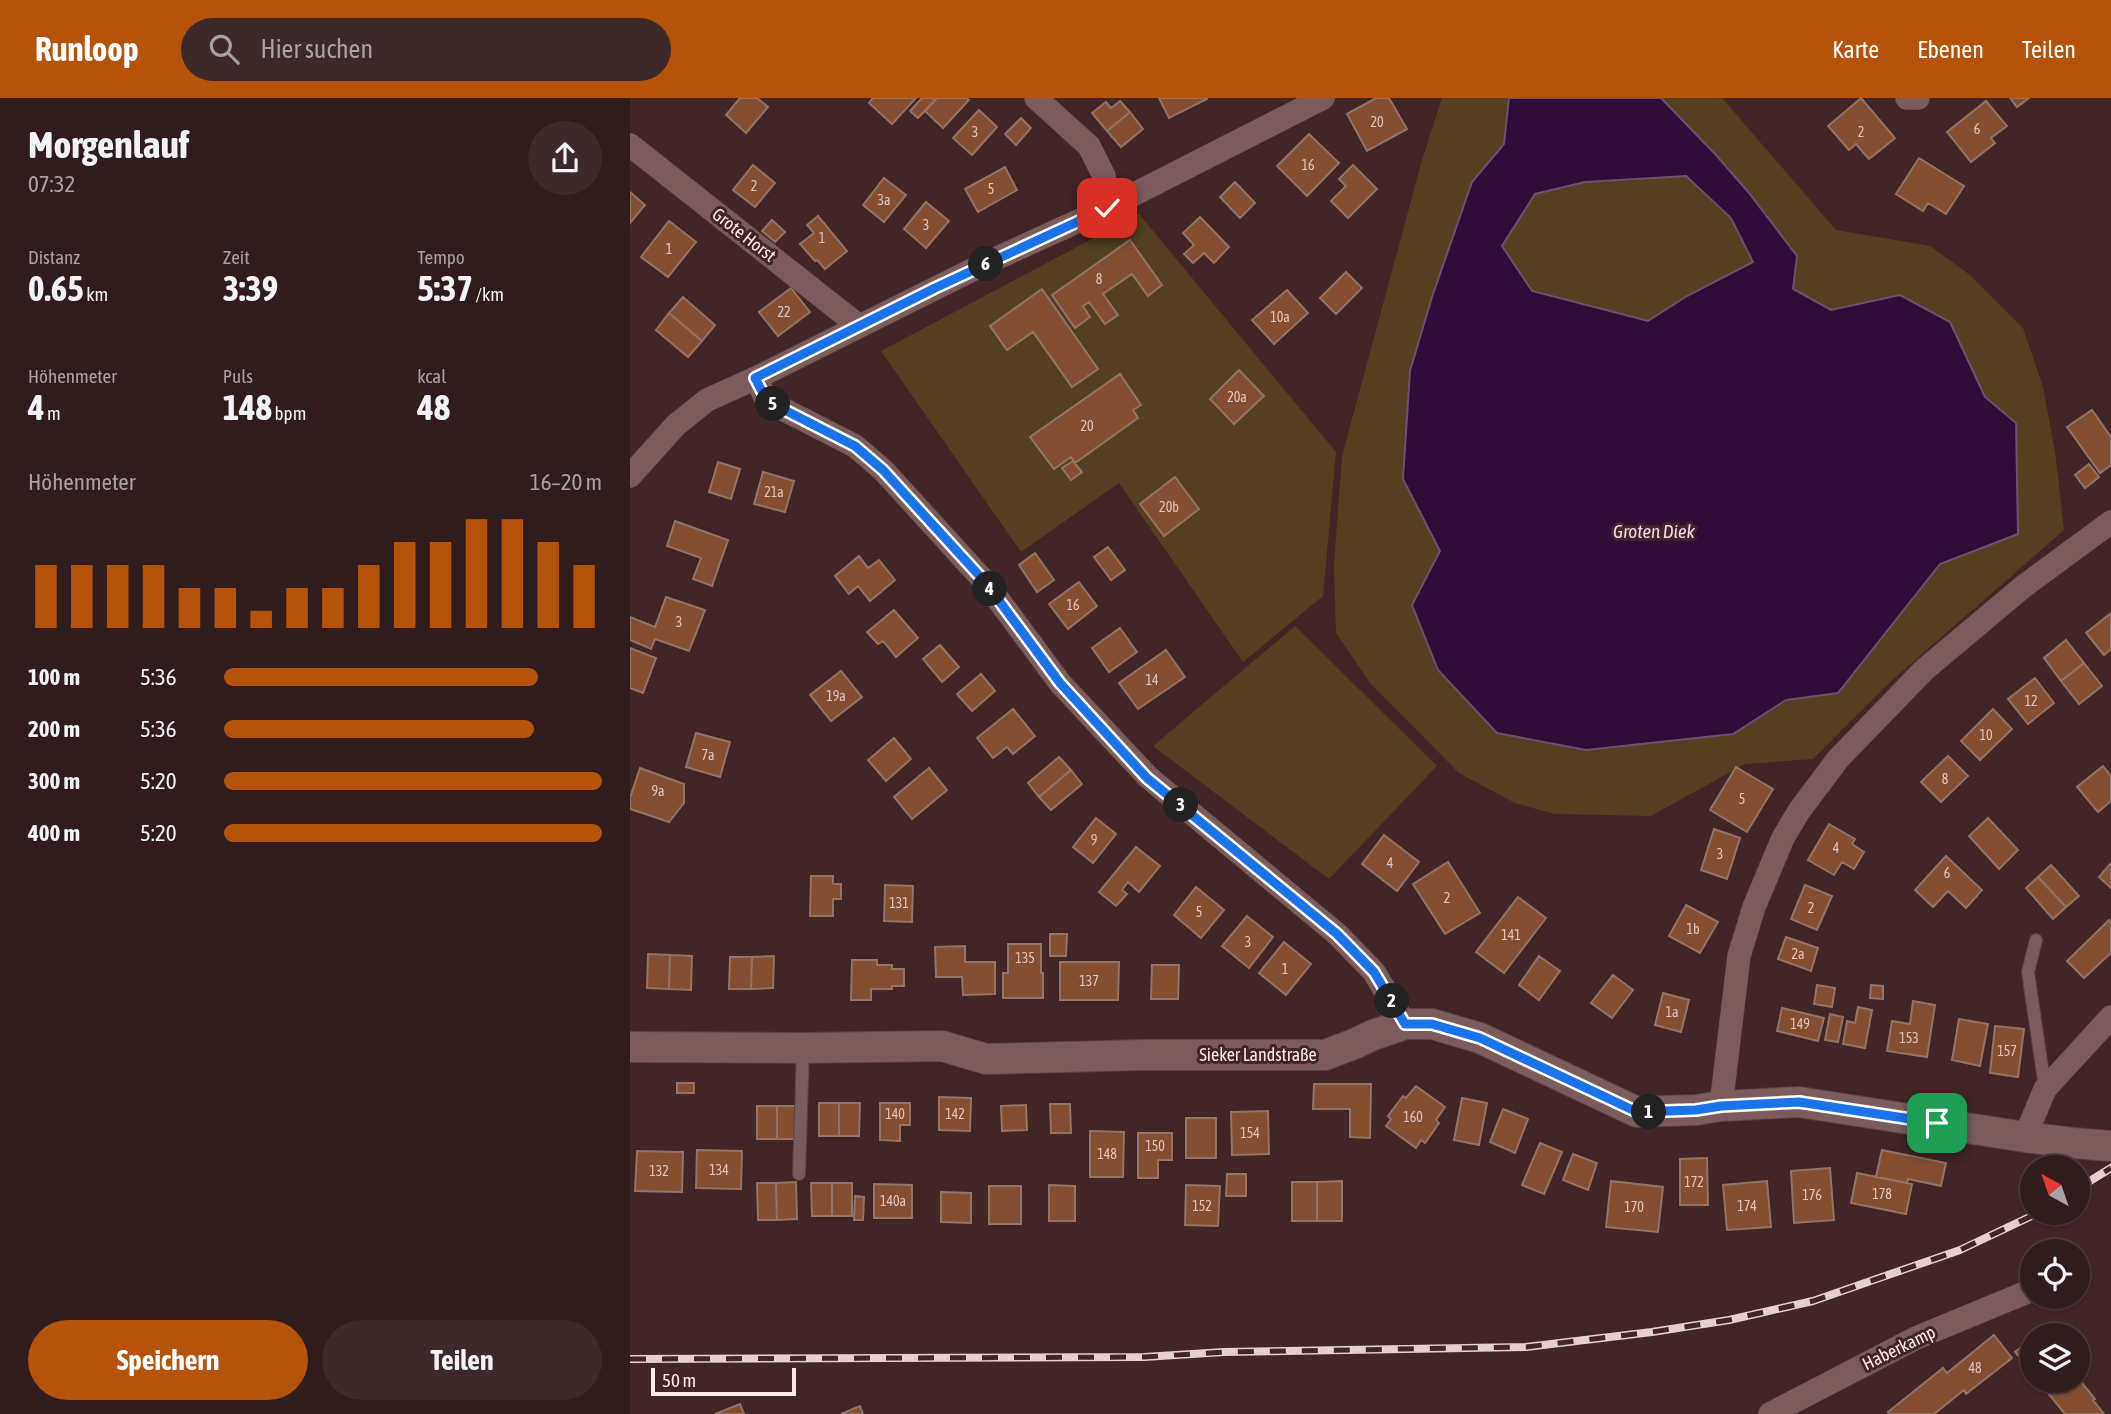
<!DOCTYPE html>
<html lang="de">
<head>
<meta charset="utf-8">
<style>
	body { margin:0; font-family:"Asap Condensed",sans-serif; background:#3d292a; color:#f1f3f6; height:100vh; display:flex; flex-direction:column; font-size:26px; white-space:nowrap }
	* { box-sizing:border-box; margin:0 }
	p { font-size:23px; color:#a8a1a4 }
	.icon { flex:none; width:38px; height:38px; fill:none; stroke:currentColor; stroke-width:2; stroke-linecap:round; stroke-linejoin:round }
	.map { position:relative; flex:1; overflow:hidden }
	.side { display:flex; flex-direction:column; background:#311c1d; width:630px }
	.side>* { flex:none }
	.needle { width:46px; rotate:320deg }
	.controls { position:absolute; left:1390px; top:1057px; display:grid; gap:14px }
	.controls a { display:grid; place-items:center; width:70px; height:70px; border-radius:50%; background:#311c1d; box-shadow:0 2px 5px #0004,0 0 0 2px #4c3a3b; font-size:35px }
	.scale { position:absolute; left:21px; bottom:18px; width:145px; box-sizing:border-box; padding-left:7px; border:4px solid #fdeaea; border-top:0; font-size:19px; line-height:24px; white-space:nowrap; color:#fdeaea; -webkit-text-stroke:5px #412527; paint-order:stroke }
	.pin { position:absolute; display:grid; place-items:center; width:60px; height:60px; color:#fff; margin:-30px; border-radius:14px; box-shadow:0 4px 10px #0006 }
	.km { position:absolute; width:35px; height:35px; margin:-18px; border-radius:50%; background:#222; color:#fff; font-size:19px; line-height:35px; text-align:center }
	.round { display:grid; place-items:center; flex:none; width:74px; height:74px; border-radius:37px; background:#3d292a }
	.headline { display:flex; align-items:center; justify-content:space-between; height:119px; padding:0 28px }
	h1 { font-size:38px; font-weight:700; line-height:52px }
	.stats { display:grid; grid-template-columns:repeat(3,1fr); gap:10px; height:119px; padding:7px 28px }
	.stats div { display:grid; align-content:center }
	.stats b { font-size:35px; font-weight:700 }
	.stats small { font-size:19px; font-weight:400 }
	.stats p { font-size:19px }
	.chart { height:196px; padding:14px 28px }
	.chart p { display:flex; justify-content:space-between }
	.chart svg { width:100%; height:126px; margin-top:7px; stroke:#b45309; stroke-width:6 }
	.action { display:flex; gap:14px; margin-top:auto; padding:14px 28px }
	.action a { flex:1; height:80px; border-radius:42px; background:#b45309; color:#fff; font-size:28px; font-weight:700; line-height:80px; text-align:center }
	.action a+a { background:#3d292a; color:#f1f3f6 }
	ul { padding:0 28px; list-style:none; font-size:23px }
	li { display:grid; grid-template-columns:112px 84px 1fr; align-items:center; height:52px }
	li i { height:18px; border-radius:9px; background:#b45309 }
	header { display:flex; align-items:center; gap:42px; box-sizing:border-box; height:98px; padding:0 35px; background:#b45309; color:#fff }
	header strong { font-size:33px }
	nav { display:flex; gap:38px; margin-inline-start:auto; font-size:24px }
	.search { width:490px; height:63px; background:#3d292a; display:flex; align-items:center; gap:18px; box-sizing:border-box; padding:0 24px; border-radius:38px; color:#a8a1a4; font-size:26px }
	main { display:flex; flex:1; min-height:0 }
	.map>svg:first-child { display:block }
</style>
</head>
<body>
<header>
<strong>Runloop</strong>
<div class="search"><svg class="icon" aria-label="search" viewBox="0 0 24 24"><circle cx="10" cy="10" r="6"/><path d="M15 15l6 6"/></svg>Hier suchen</div>
<nav><a>Karte</a><a>Ebenen</a><a>Teilen</a></nav>
</header>
<main>
<section class="side">
<div class="headline"><div><h1>Morgenlauf</h1><p>07:32</p></div><a class="round"><svg class="icon" aria-label="share" viewBox="0 0 24 24"><path d="M12 15V3M7 8l5-5 5 5M5 13v7h14v-7"/></svg></a></div>
<div class="stats">
<div><p>Distanz</p><b>0.65<small> km</small></b></div>
<div><p>Zeit</p><b>3:39</b></div>
<div><p>Tempo</p><b>5:37<small> /km</small></b></div>
</div>
<div class="stats">
<div><p>Höhenmeter</p><b>4<small> m</small></b></div>
<div><p>Puls</p><b>148<small> bpm</small></b></div>
<div><p>kcal</p><b>48</b></div>
</div>
<div class="chart"><p><span>Höhenmeter</span>16–20 m</p>
<svg viewBox="0 0 160 44" preserveAspectRatio="none"><path d="M5 44V22M15 44V22M25 44V22M35 44V22M45 44V30M55 44V30M65 44V38M75 44V30M85 44V30M95 44V22M105 44V14M115 44V14M125 44V6M135 44V6M145 44V14M155 44V22"/></svg>
</div>
<ul>
<li><b>100 m</b>5:36<i style="width:83%"></i></li>
<li><b>200 m</b>5:36<i style="width:82%"></i></li>
<li><b>300 m</b>5:20<i style="width:100%"></i></li>
<li><b>400 m</b>5:20<i style="width:100%"></i></li>
</ul>
<div class="action"><a>Speichern</a><a>Teilen</a></div>
</section>
<div class="map">
<svg width="1481" height="1316" viewBox="0 0 1481 1316">
	<rect width="100%" height="100%" fill="#412527"/>
	<!-- green -->
	<path fill="#544020" d="M812,0H879L874,46L842,84L802,199L780,273L773,381L810,453L782,507L1103,636L1156,602L1208,595L1310,466L1388,435L1386,325L1355,299L1320,224L1270,197L1201,212L1163,191L1166,158L1119,95L1086,57L1031,0H1092L1206,132L1300,148L1340,177L1393,230L1413,289L1425,353L1434,432L1260,584L1183,661L1115,666L1021,718L924,716L885,705L829,675L740,585L706,535L704,468L712,358L792,62Z
		M1056,78L1101,119L1123,164L1057,198L1018,223L902,193L872,148L905,96L955,84Z
		M509,116L706,354L693,498L613,564L489,385L391,454L251,253Z
		M665,528L807,668L699,781L523,648Z"/>
	<!-- water -->
	<path fill="#2e0d39" stroke="#6c4f6e" stroke-width="2" fill-rule="evenodd" d="M879,0H1031L1086,57L1119,95L1167,158L1163,191L1201,212L1270,197L1320,224L1355,299L1386,325L1388,436L1310,466L1208,595L1156,602L1103,636L956,652L867,635L808,572L782,507L810,453L773,381L780,273L802,199L842,84L874,46ZM1056,78L1101,120L1123,164L1057,198L1018,223L902,193L872,148L905,96L955,84Z"/>
	<!-- building -->
	<path fill="#854e31" stroke="#917466" stroke-width="2" d="M110,0H127L138,9L116,35L96,17Z
		M243,0H286L262,26L239,5Z
		M292,0H303L305,2L288,20L280,13Z
		M307,0H336L339,2L313,30L295,13Z
		M529,0H577V1L539,20Z
		M746,0H759L777,31L737,53L717,16Z
		M1231,0L1265,40L1239,61L1226,46L1219,52L1198,28Z
		M1380,0H1399L1387,9Z
		M490,3L500,14L477,33L462,15L476,4L481,10Z
		M1356,3L1377,28L1361,40L1365,45L1341,64L1317,34Z
		M349,12L367,29L342,57L323,40Z
		M500,14L513,31L491,49L477,33Z
		M391,20L401,30L386,47L375,36Z
		M679,36L709,65L677,98L647,68Z
		M1289,60L1334,88L1316,116L1298,105L1293,113L1266,96Z
		M123,67L145,85L125,109L103,92Z
		M723,67L747,91L718,120L701,103L716,88L709,81Z
		M375,69L387,92L348,114L335,91Z
		M254,80L276,97L254,124L233,107Z
		M605,84L625,105L610,120L590,99Z
		M0,94L15,107L0,125Z
		M296,104L319,123L296,150L274,131Z
		M188,118L217,153L195,171L187,162L185,163L170,146L184,135L177,127Z
		M570,119L599,149L584,165L574,155L563,165L554,156L564,147L553,135Z
		M142,122L155,134L145,144L132,133Z
		M39,123L66,144L38,179L11,159Z
		M500,142L532,187L518,198L502,176L473,196L488,217L475,226L459,204L453,208L460,219L445,230L422,197Z
		M716,174L732,190L706,216L690,200Z
		M161,190L180,214L148,238L129,214Z
		M412,191L468,271L442,289L403,234L377,252L360,228Z
		M657,192L678,215L644,246L622,222Z
		M53,199L85,227L72,243L39,215Z
		M39,215L72,243L58,259L26,232Z
		M609,272L634,298L604,326L580,301Z
		M490,276L511,307L503,312L508,320L445,365L441,359L424,371L400,339Z
		M1462,312L1481,339V367L1470,375L1437,329Z
		M443,363L452,374L441,382L432,370Z
		M88,364L110,371L101,401L79,394Z
		M1459,366L1469,379L1455,390L1445,377Z
		M133,374L164,383L155,414L124,406Z
		M545,379L569,411L534,438L510,406Z
		M45,423L98,442L82,488L63,481L71,460L37,448Z
		M478,449L495,472L481,482L464,459Z
		M405,455L424,482L407,494L389,467Z
		M229,458L238,470L249,462L265,482L240,503L228,488L219,496L205,478Z
		M449,484L467,508L438,531L419,506Z
		M36,499L75,512L59,553L25,541L21,551L0,542V519L25,529Z
		M264,512L288,540L266,559L253,543L248,546L237,534Z
		M1481,515V551L1474,557L1456,535Z
		M490,530L507,554L479,574L462,550Z
		M1436,542L1454,565L1431,583L1414,560Z
		M310,547L329,569L312,584L293,561Z
		M0,550L26,560L13,595L0,590Z
		M536,552L555,579L508,611L489,585Z
		M1454,565L1472,588L1449,606L1431,583Z
		M211,573L232,599L201,623L180,597Z
		M351,576L365,593L342,613L327,596Z
		M1405,580L1424,605L1398,626L1378,601Z
		M383,611L405,638L383,656L377,649L363,660L347,640Z
		M1363,611L1382,631L1350,662L1331,643Z
		M66,635L100,644L90,679L56,669Z
		M264,640L281,661L256,683L238,662Z
		M1318,658L1338,678L1311,704L1291,684Z
		M429,659L441,672L409,699L398,685Z
		M1473,668L1481,678V703L1468,714L1447,689Z
		M1106,669L1143,691L1117,734L1080,712Z
		M10,670L54,686V705L39,724L0,711V700Z
		M299,670L317,692L282,721L264,699Z
		M441,672L452,686L421,712L409,699Z
		M466,720L486,736L463,765L443,749Z
		M1358,720L1388,752L1369,771L1339,738Z
		M1199,726L1225,741L1222,746L1234,754L1224,771L1212,764L1204,777L1178,762Z
		M1084,731L1110,740L1097,781L1071,772Z
		M754,737L789,764L767,793L732,766Z
		M506,749L530,768L509,794L498,784L492,792L497,796L486,808L469,794Z
		M1316,758L1352,792L1336,810L1318,793L1303,809L1285,792Z
		M818,764L850,815L815,836L783,786Z
		M1481,765V790L1469,779Z
		M1421,767L1449,798L1436,809L1408,779Z
		M181,778H203V786H211V801H203V818H180Z
		M1408,779L1436,809L1423,821L1396,790Z
		M255,787L283,788L282,824L254,823Z
		M1175,787L1202,798L1187,832L1161,821Z
		M566,789L594,812L571,840L544,817Z
		M888,799L916,820L874,875L846,854Z
		M1056,807L1088,824L1070,855L1039,838Z
		M617,818L643,839L619,870L592,848Z
		M1479,822L1481,824V855L1454,880L1437,863Z
		M420,836H437L436,858H420Z
		M1156,839L1188,850L1181,873L1148,861Z
		M654,844L681,866L656,897L629,875Z
		M378,846H411V875H413V900H373V875H378Z
		M335,848V864H365V896L333,897L332,879H306L305,849Z
		M18,856L40,857L39,891L17,890Z
		M40,857L62,858L61,892L39,891Z
		M144,858L143,890L121,891L122,859Z
		M909,858L930,873L909,902L889,887Z
		M100,859H122L121,891H99Z
		M222,862H247V867H262V871H274V888H262V891H241V902H221Z
		M430,864H489L488,902H430Z
		M522,867H549L548,901H521Z
		M983,877L1003,892L982,920L961,905Z
		M1187,887L1205,890L1202,909L1184,906Z
		M1241,887L1253,888V901L1240,900Z
		M1033,895L1059,902L1051,934L1025,927Z
		M1283,903L1305,907L1297,959L1257,953L1262,923L1280,926Z
		M1228,909L1242,912L1235,950L1213,946L1217,923L1225,925Z
		M1152,910L1194,920L1188,943L1147,933Z
		M1200,916L1213,919L1208,944L1195,942Z
		M1329,921L1358,926L1350,968L1322,962Z
		M1365,928L1394,931L1388,979L1360,975Z
		M47,985H64V995H47Z
		M684,986H741L740,1040L720,1039V1011H683Z
		M786,988L815,1009L806,1022L809,1025L795,1045L791,1042L786,1050L756,1028L761,1021L758,1018L773,998L776,1000Z
		M309,999L341,1000L340,1033L309,1032Z
		M832,1000L857,1005L849,1047L824,1042Z
		M189,1005H209V1038H189Z
		M209,1005H230L229,1038H209Z
		M250,1005H280V1027H270V1043L250,1042Z
		M420,1006H440L441,1035H421Z
		M396,1007L397,1032L372,1033L371,1008Z
		M127,1008H147V1041H127Z
		M147,1008H168V1041H147Z
		M873,1011L898,1021L885,1055L860,1044Z
		M638,1013L639,1056L602,1057L601,1014Z
		M556,1020H586V1060H556Z
		M460,1033L494,1034L493,1079H460Z
		M508,1035H542V1062H528V1080H508Z
		M910,1045L932,1054L914,1096L892,1087Z
		M67,1052L112,1053L111,1091L66,1090Z
		M1252,1052L1316,1065L1311,1088L1278,1081L1277,1085L1246,1079Z
		M7,1053L53,1054L52,1094L5,1093Z
		M943,1056L967,1065L958,1092L933,1082Z
		M1077,1060L1078,1107H1050V1061Z
		M1200,1070L1204,1122L1164,1125L1161,1073Z
		M1227,1075L1282,1086L1276,1116L1221,1105Z
		M597,1076H616V1098H596Z
		M712,1083V1123H687V1084Z
		M981,1083L1033,1089L1028,1134L976,1129Z
		M1137,1083L1141,1129L1097,1132L1093,1087Z
		M166,1084L167,1121L147,1122L146,1085Z
		M662,1084H687V1123H662Z
		M127,1085H146L147,1122H128Z
		M181,1085H202V1118H182Z
		M202,1085H222V1118H202Z
		M244,1086L282,1087V1120H244Z
		M419,1087L445,1088V1123H419Z
		M556,1087L590,1088L588,1128L555,1127Z
		M359,1088H391V1126H359Z
		M311,1094L341,1095V1125L311,1124Z
		M225,1098L234,1099L233,1122H224Z
		M1364,1237L1382,1260L1336,1296L1334,1292L1304,1316H1259L1258,1314L1313,1270L1317,1275Z
		M1402,1241V1274L1385,1254Z
		M1447,1279L1465,1301L1463,1302L1474,1316H1435L1408,1283H1447Z
		M110,1306L114,1316H85Z
		M230,1308L233,1316H211Z"/>
	<g fill="none" stroke-linecap="round" stroke-linejoin="round">
		<defs>
			<path id="service" d="M1406,842L1398,874L1415,990
				M169,1076L173,951"/>
			<path id="minor" d="M406,0L459,48L474,78L477,110
				M1277,0H1288
				M0,47L229,228
				M126,280L137,303L225,348L253,372L356,485L430,585L518,679L707,836L744,874L775,926
				M0,378L46,327L77,302L126,280L354,166L477,110L693,0
				M1091,1008L1109,858L1124,809L1153,740L1169,713L1208,661L1294,572L1394,488L1481,424
				M1395,1039L1415,991L1481,919
				M1140,1316L1286,1240L1402,1192"/>
			<path id="tertiary" d="M0,949L173,950L312,948L356,961L512,957H695L724,946L743,937L775,926H802L850,940L1007,1014L1066,1012L1091,1008L1169,1004L1395,1039L1443,1045L1481,1048"/>
		</defs>
		<!-- service casing -->
		<use href="#service" stroke="#5a4344" stroke-width="14"/>
		<!-- minor casing -->
		<use href="#minor" stroke="#5a4344" stroke-width="24"/>
		<!-- tertiary casing -->
		<use href="#tertiary" stroke="#5a4344" stroke-width="32"/>
		<!-- service -->
		<use href="#service" stroke="#7b5b5c" stroke-width="12"/>
		<!-- minor -->
		<use href="#minor" stroke="#7b5b5c" stroke-width="23"/>
		<!-- tertiary -->
		<use href="#tertiary" stroke="#7b5b5c" stroke-width="30"/>
		<defs>
			<path id="rail" d="M1447,1091L1481,1070
				M0,1261L514,1259L594,1254L896,1249L1022,1234L1099,1222L1183,1203L1330,1152L1408,1115"/>
		</defs>
		<!-- rail casing -->
		<use href="#rail" stroke="#e4d0d0" stroke-width="8"/>
		<!-- rail -->
		<use href="#rail" stroke="#412527" stroke-width="5" stroke-dasharray="16" stroke-linecap="butt"/>
	</g>
	<g fill="none" stroke-linecap="round" stroke-linejoin="round">
		<defs>
			<path id="route" d="M477,110L305,190L125,280L137,303L225,348L253,372L356,485L430,585L517,680L707,836L744,874L775,926H802L850,940L1007,1014L1066,1012L1091,1008L1169,1004L1307,1025"/>
		</defs>
		<!-- route casing -->
		<use href="#route" stroke="#fff" stroke-width="14"/>
		<!-- route -->
		<use href="#route" stroke="#1a73e8" stroke-width="9"/>
	</g>
	<g text-anchor="middle" stroke-width="6" stroke-linejoin="round" paint-order="stroke">
		<!-- number labels -->
		<g font-size="14" fill="#dfc3bc">
			<text x="747" y="29">20</text>
			<text x="1347" y="36">6</text>
			<text x="345" y="39">3</text>
			<text x="1231" y="39">2</text>
			<text x="678" y="72">16</text>
			<text x="124" y="93">2</text>
			<text x="361" y="96">5</text>
			<text x="254" y="107">3a</text>
			<text x="296" y="132">3</text>
			<text x="192" y="145">1</text>
			<text x="39" y="156">1</text>
			<text x="469" y="186">8</text>
			<text x="154" y="219">22</text>
			<text x="650" y="224">10a</text>
			<text x="607" y="304">20a</text>
			<text x="457" y="333">20</text>
			<text x="144" y="399">21a</text>
			<text x="539" y="414">20b</text>
			<text x="443" y="512">16</text>
			<text x="49" y="529">3</text>
			<text x="522" y="587">14</text>
			<text x="206" y="603">19a</text>
			<text x="1401" y="608">12</text>
			<text x="1356" y="642">10</text>
			<text x="78" y="662">7a</text>
			<text x="1315" y="686">8</text>
			<text x="28" y="698">9a</text>
			<text x="1112" y="706">5</text>
			<text x="464" y="747">9</text>
			<text x="1206" y="755">4</text>
			<text x="1090" y="761">3</text>
			<text x="760" y="770">4</text>
			<text x="1317" y="780">6</text>
			<text x="817" y="805">2</text>
			<text x="269" y="810">131</text>
			<text x="1181" y="815">2</text>
			<text x="569" y="819">5</text>
			<text x="1063" y="836">1b</text>
			<text x="881" y="842">141</text>
			<text x="618" y="849">3</text>
			<text x="1168" y="861">2a</text>
			<text x="395" y="865">135</text>
			<text x="655" y="876">1</text>
			<text x="459" y="888">137</text>
			<text x="1042" y="919">1a</text>
			<text x="1170" y="931">149</text>
			<text x="1279" y="945">153</text>
			<text x="1377" y="958">157</text>
			<text x="265" y="1021">140</text>
			<text x="325" y="1021">142</text>
			<text x="783" y="1024">160</text>
			<text x="620" y="1040">154</text>
			<text x="525" y="1053">150</text>
			<text x="477" y="1061">148</text>
			<text x="89" y="1077">134</text>
			<text x="29" y="1078">132</text>
			<text x="1064" y="1089">172</text>
			<text x="1252" y="1101">178</text>
			<text x="1182" y="1102">176</text>
			<text x="263" y="1108">140a</text>
			<text x="572" y="1113">152</text>
			<text x="1117" y="1113">174</text>
			<text x="1004" y="1114">170</text>
			<text x="1345" y="1275">48</text>
		</g>
		<!-- street labels -->
		<g font-size="18" fill="#fdeaea" stroke="#412527">
			<text transform="translate(114 137) rotate(38)" y="6">Grote Horst</text>
			<text x="628" y="963">Sieker Landstraße</text>
			<text transform="translate(1269 1250) rotate(-26)" y="6">Haberkamp</text>
		</g>
		<!-- water labels -->
		<g font-size="19" font-style="italic" fill="#efdaf8" stroke="#412527">
			<text x="1024" y="440">Groten Diek</text>
		</g>
	</g>
</svg>
<div class="controls">
<a><svg class="needle" viewBox="-14 -14 28 28"><path d="M0-13l5 13h-10z" fill="#e53935"/><path d="M0 13l5-13h-10z" fill="#a8a1a4"/></svg></a>
<a><svg class="icon" aria-label="locate" viewBox="0 0 24 24"><circle cx="12" cy="12" r="6"/><path d="M12 2v4M12 18v4M2 12h4M18 12h4"/></svg></a>
<a><svg class="icon" aria-label="layers" viewBox="0 0 24 24"><path d="M12 4l9 5-9 5-9-5zM3 14l9 5 9-5"/></svg></a>
</div>
<div class="scale">50 m</div>
<div class="pin" style="left:1307px;top:1025px;background:#1e9e55"><svg class="icon" aria-label="arrive" viewBox="0 0 24 24"><path d="M6 21V4h12l-3 4 3 4H6"/></svg></div>
<div class="pin" style="left:477px;top:110px;background:#d93025"><svg class="icon" aria-label="check" viewBox="0 0 24 24"><path d="M5 12l5 5 9-10"/></svg></div>
<b class="km" style="left:1019px;top:1014px">1</b>
<b class="km" style="left:762px;top:903px">2</b>
<b class="km" style="left:551px;top:707px">3</b>
<b class="km" style="left:360px;top:491px">4</b>
<b class="km" style="left:143px;top:306px">5</b>
<b class="km" style="left:356px;top:166px">6</b>
</div>
</main>
</body>
</html>
